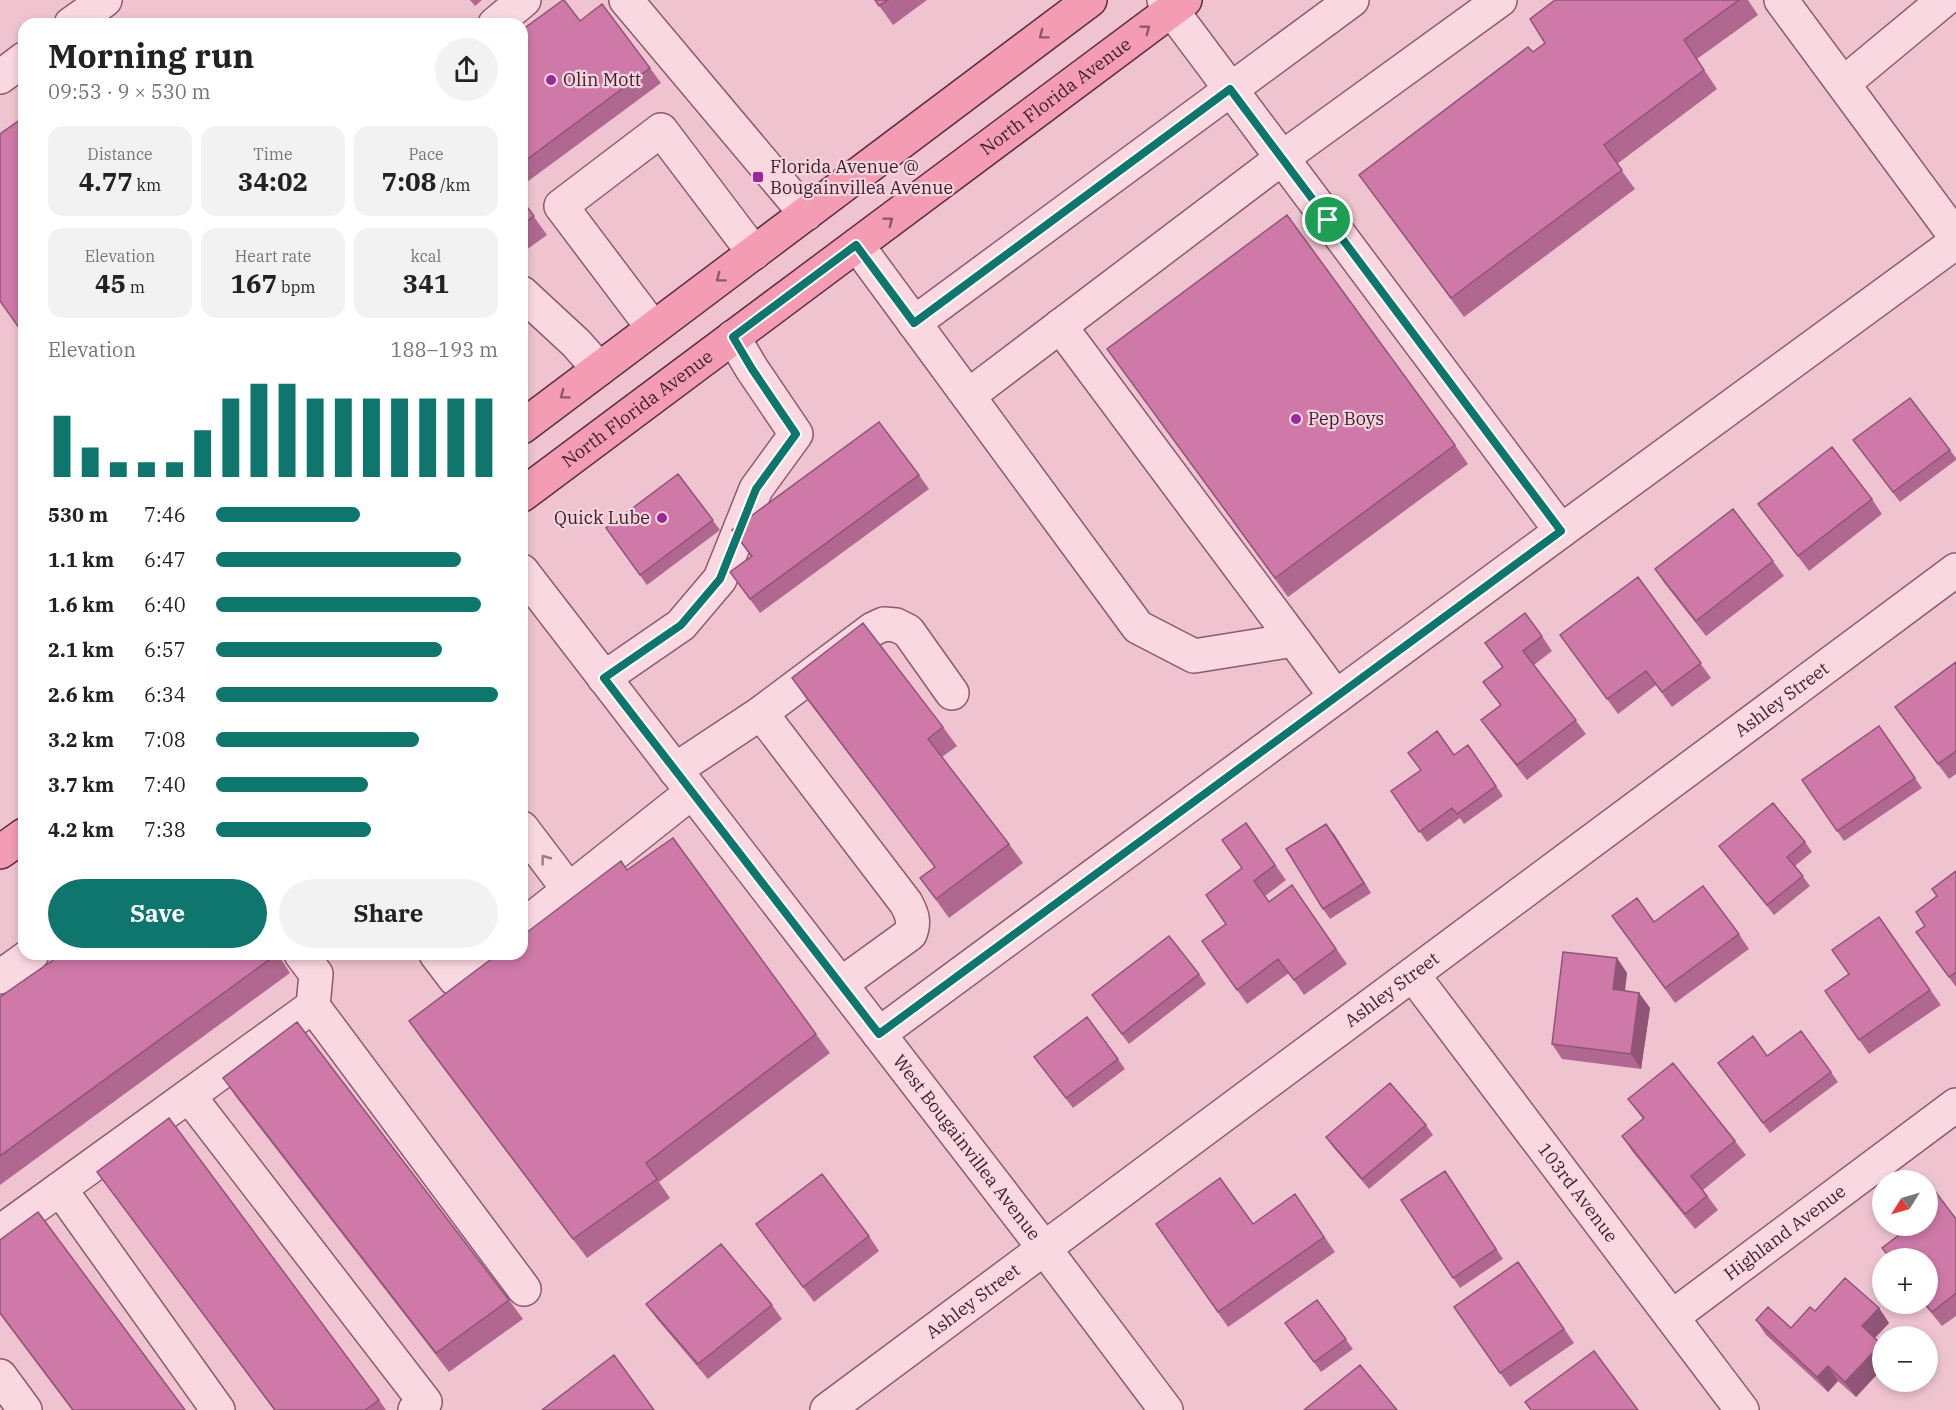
<!DOCTYPE html>
<html lang="en">
<head>
<meta charset="utf-8">
<style>
	body { margin:0; font-family:"IBM Plex Serif",serif; background:#f2f2f2; color:#222; height:100vh; display:flex; flex-direction:column; font-size:22px; white-space:nowrap }
	* { box-sizing:border-box; margin:0 }
	p { font-size:20px; color:#767676 }
	.icon { flex:none; width:33px; height:33px; fill:none; stroke:currentColor; stroke-width:2; stroke-linecap:round; stroke-linejoin:round }
	.map { position:relative; flex:1; overflow:hidden }
	.drawer { position:absolute; left:18px; top:18px; width:510px; height:942px; display:flex; flex-direction:column; background:#fff; border-radius:18px; box-shadow:0 3px 9px #0003 }
	.drawer>* { flex:none }
	.needle { width:39px; rotate:233deg }
	.fabs { position:absolute; left:1872px; top:1170px; display:grid; gap:12px }
	.fabs a { display:grid; place-items:center; width:66px; height:66px; border-radius:50%; background:#fff; box-shadow:0 3px 9px #0003; font-size:30px }
	.pin { position:absolute; display:grid; place-items:center; width:51px; height:51px; color:#fff; margin:-26px; border:3px solid #fff; border-radius:50%; box-shadow:0 2px 6px #0007 }
	.round { display:grid; place-items:center; flex:none; width:63px; height:63px; border-radius:32px; background:#f2f2f2 }
	.head { display:flex; align-items:center; justify-content:space-between; height:102px; padding:0 30px }
	h1 { font-size:33px; font-weight:700; line-height:45px }
	.figures { display:grid; grid-template-columns:repeat(3,1fr); gap:9px; height:102px; padding:6px 30px }
	.figures div { display:grid; align-content:center; border-radius:15px; background:#f2f2f2; text-align:center }
	.figures b { font-size:26px; font-weight:700 }
	.figures small { font-size:16px; font-weight:400 }
	.figures p { font-size:16px }
	.chart { height:168px; padding:12px 30px }
	.chart p { display:flex; justify-content:space-between }
	.chart svg { width:100%; height:108px; margin-top:6px; stroke:#0f766e; stroke-width:6 }
	.cta { display:flex; gap:12px; margin-top:auto; padding:12px 30px }
	.cta a { flex:1; height:69px; border-radius:36px; background:#0f766e; color:#fff; font-size:24px; font-weight:700; line-height:69px; text-align:center }
	.cta a+a { background:#f2f2f2; color:#222 }
	ul { padding:0 30px; list-style:none; font-size:20px }
	li { display:grid; grid-template-columns:96px 72px 1fr; align-items:center; height:45px }
	li i { height:15px; border-radius:8px; background:#0f766e }
	.map>svg:first-child { display:block }
</style>
</head>
<body>
<div class="map">
<svg width="1956" height="1410" viewBox="0 0 1956 1410">
	<rect width="100%" height="100%" fill="#efc4d0"/>
	<g fill="none" stroke-linecap="round" stroke-linejoin="round">
		<defs>
			<g id="minor">
				<path d="M626,0L806,214"/>
				<path d="M1781,0L1956,237"/>
				<path d="M71,24L105,0"/>
				<path d="M495,24L524,0"/>
				<path d="M0,77L24,59"/>
				<path d="M1844,83L1944,0"/>
				<path d="M857,245L1138,627L1194,656L1294,640L1336,697"/>
				<path d="M522,293L576,343L599,369"/>
				<path d="M914,323L1352,0"/>
				<path d="M1060,326L1294,640"/>
				<path d="M653,328L561,206L661,130L754,253"/>
				<path d="M968,396L1282,158L1500,0"/>
				<path d="M1561,531L1956,242"/>
				<path id="s1" d="M522,571L1044,1248L1166,1410"/>
				<path d="M604,678L681,625L720,579L756,489L796,434L752,369L733,337"/>
				<path d="M761,713L906,903C912,914 915,922 910,934L841,984"/>
				<path d="M675,770L761,713L873,629L884,624L896,625L908,631L952,693"/>
				<path d="M522,828L569,890"/>
				<path d="M522,927L692,792"/>
				<path d="M436,954L455,979L488,954"/>
				<path id="s2" d="M1413,975L1742,1410"/>
				<path d="M0,977L32,954"/>
				<path d="M313,1006L524,1289"/>
				<path d="M879,1034L1561,531L1164,0"/>
				<path d="M189,1096L425,1402L415,1410"/>
				<path d="M60,1189L218,1410"/>
				<path d="M0,1232L313,1006L316,974L301,954"/>
				<path id="s3" d="M1672,1317L1956,1105"/>
				<path d="M0,1376L25,1410"/>
				<path id="s4" d="M827,1410L1956,570"/>
			</g>
			<g id="major">
				<path d="M522,427L1090,0"/>
				<path id="s5" d="M522,495L1185,0"/>
				<path d="M0,852L24,835"/>
			</g>
		</defs>
		<!-- minor casing -->
		<use href="#minor" stroke="#8b5a6f" stroke-width="36"/>
		<!-- major casing -->
		<use href="#major" stroke="#592e44" stroke-width="36"/>
		<!-- minor -->
		<use href="#minor" stroke="#fad8e1" stroke-width="33"/>
		<!-- major -->
		<use href="#major" stroke="#f39cb4" stroke-width="33"/>
	</g>
	<!-- wall -->
	<path fill="#b16890" d="M470,0H482L475,6Z
		M875,0H927L893,25Z
		M1555,0H1748L1758,15L1697,59L1717,89L1617,164L1635,189L1464,317L1359,175L1545,43Z
		M580,21L650,68L661,83L527,182L522,176V30Z
		M522,200L547,235L522,253Z
		M1107,349L1455,445L1468,464L1288,597Z
		M1853,440L1950,450L1956,458V460L1900,502Z
		M678,474L720,530L647,585L606,528Z
		M919,475L929,489L760,613L730,572L751,557L732,530Z
		M1872,499L1882,514L1809,571L1758,504Z
		M1773,561L1784,576L1706,636L1665,584L1655,569Z
		M1638,577L1711,678L1672,707L1656,685L1618,714L1560,635Z
		M1542,636L1552,651L1534,665L1586,734L1527,780L1491,734L1481,720L1500,705L1483,682L1502,667L1485,643Z
		M1956,662V774L1949,779L1895,707Z
		M792,678L943,727L957,746L942,757L1009,844L1023,863L949,918L920,878L935,867L805,697Z
		M1879,726L1922,788L1844,841L1802,780Z
		M1468,745L1503,796L1464,824L1460,818L1427,842L1391,791L1421,770L1454,755Z
		M1246,823L1286,880L1265,896L1269,902L1292,885L1347,964L1304,995L1289,973L1247,1004L1202,941L1226,924L1242,868Z
		M1334,834L1371,893L1330,919L1323,909Z
		M1805,842L1812,852L1795,866L1810,886L1774,915L1719,846Z
		M627,870L816,1034L830,1053L659,1182L670,1198L587,1258L422,1040L409,1021Z
		M1956,871V987L1916,932L1925,926L1937,896Z
		M1879,917L1941,1005L1869,1054L1825,991L1849,974Z
		M1654,922L1739,934L1749,949L1675,1003L1623,931Z
		M62,954H278L290,973L0,1185V997Z
		M1617,958L1627,973L1625,991L1639,993L1650,1008L1641,1069L1562,1059L1552,1044Z
		M1199,974L1206,984L1129,1044L1092,995Z
		M1034,1057L1118,1059L1125,1069L1073,1108Z
		M1718,1063L1831,1072L1838,1082L1770,1133Z
		M223,1078L509,1300L523,1319L449,1372L236,1097Z
		M1628,1099L1735,1141L1746,1155L1703,1190L1718,1210L1695,1229L1632,1151L1622,1136L1643,1119Z
		M1426,1125L1433,1135L1369,1189L1333,1147L1326,1137Z
		M97,1172L379,1400L386,1410H274Z
		M1452,1181L1503,1259L1460,1288L1401,1200Z
		M1295,1194L1335,1252L1228,1327L1156,1224H1253Z
		M1956,1219V1316L1942,1326L1924,1304H1928V1258H1890L1882,1248Z
		M756,1224L869,1236L879,1251L814,1302Z
		M0,1240L185,1410H72L0,1314Z
		M1518,1262L1574,1343L1510,1387L1454,1307Z
		M1317,1300L1353,1349L1321,1372L1285,1323Z
		M646,1304L772,1305L782,1319L708,1379L657,1319Z
		M1879,1308L1889,1323L1875,1338L1882,1346V1369L1856,1397L1838,1381L1828,1392L1766,1335L1756,1320L1791,1328Z"/>
	<!-- shaded-wall -->
	<path fill="#905576" d="M1326,824L1334,834L1371,893L1364,883Z
		M1617,958L1627,973L1623,1004L1613,989Z
		M1639,993L1650,1008L1641,1069L1631,1054Z
		M1879,1308L1889,1323L1872,1341L1862,1326Z
		M1881,1344L1882,1346V1369L1856,1397L1845,1382Z
		M1828,1366L1838,1381L1828,1392L1817,1377Z"/>
	<!-- building -->
	<path fill="#ce79a8" stroke="#905576" stroke-width="1.5" d="M563,0H564L580,21L602,4L650,68L522,163V30Z
		M875,0H888L879,6Z
		M1555,0H1739L1684,40L1704,70L1604,145L1622,170L1451,298L1359,175L1528,47L1533,52L1545,43L1530,19Z
		M24,117V335L0,301V134Z
		M522,200L534,216L522,225Z
		M1287,215L1455,445L1275,578L1107,349Z
		M1910,398L1950,450L1893,492L1853,440Z
		M879,422L919,475L750,599L730,572L752,556L732,530Z
		M1832,447L1872,499L1798,556L1758,504Z
		M678,474L713,520L640,575L606,528Z
		M1733,509L1773,561L1696,621L1655,569Z
		M1638,577L1701,663L1662,692L1646,671L1607,699L1560,635Z
		M1525,613L1542,636L1523,651L1576,720L1517,765L1481,720L1501,705L1483,682L1503,667L1485,643Z
		M863,623L943,727L928,739L1009,844L936,899L920,878L935,867L792,678Z
		M1956,662V751L1938,764L1895,707Z
		M1879,726L1915,778L1837,831L1802,780Z
		M1437,731L1454,755L1468,745L1496,786L1457,814L1452,808L1419,832L1391,791L1421,770L1408,753Z
		M1773,803L1805,842L1787,857L1803,876L1767,905L1719,846Z
		M1246,823L1275,865L1254,881L1269,902L1292,885L1336,949L1294,980L1278,959L1237,990L1202,941L1226,924L1206,895L1242,868L1222,840Z
		M1326,824L1364,883L1323,909L1286,849Z
		M673,838L816,1034L646,1163L657,1179L573,1239L409,1021L498,954H522V936L621,861L627,870Z
		M1956,871V972L1949,977L1916,932L1925,926L1916,912L1937,896L1932,889Z
		M1703,886L1739,934L1665,988L1612,916L1637,898L1654,922Z
		M1879,917L1930,990L1859,1040L1825,991L1849,974L1832,950Z
		M1169,936L1199,974L1122,1034L1092,995Z
		M1563,952L1617,958L1613,989L1639,993L1631,1054L1552,1044Z
		M62,954H277L0,1156V997Z
		M1087,1017L1118,1059L1066,1098L1034,1057Z
		M297,1022L509,1300L436,1353L223,1078Z
		M1801,1031L1831,1072L1763,1123L1718,1063L1753,1036L1767,1056Z
		M1673,1063L1735,1141L1691,1176L1707,1196L1685,1214L1622,1136L1644,1118L1628,1099Z
		M1390,1083L1426,1125L1362,1179L1326,1137Z
		M169,1118L379,1400L365,1410H275L97,1172Z
		M1445,1171L1496,1249L1453,1278L1401,1200Z
		M822,1174L869,1236L803,1287L756,1224Z
		M1220,1178L1253,1224L1295,1194L1324,1237L1218,1312L1156,1224Z
		M1928,1182L1956,1219V1293L1932,1312L1925,1304H1928V1258H1890L1882,1248L1911,1226H1928Z
		M38,1212L185,1410H73L0,1313V1240Z
		M721,1244L772,1305L698,1364L646,1304Z
		M1518,1262L1564,1329L1500,1373L1454,1307Z
		M1845,1278L1879,1308L1862,1326L1881,1344L1845,1382L1828,1366L1817,1377L1756,1320L1768,1307L1791,1328L1810,1307L1815,1311Z
		M1317,1300L1346,1339L1314,1362L1285,1323Z
		M1594,1351L1638,1410H1531L1525,1402Z
		M614,1355L654,1410H542Z
		M1360,1365L1397,1410H1304Z"/>
	<!-- one-way arrows -->
	<defs><path id="oneway-chevron" d="M-2-3.5L2.5 0L-2 3.5" fill="none" stroke-width="1.6" stroke-linecap="round" stroke-linejoin="round" transform="scale(1.5)"/></defs>
	<g stroke="#8d5769">
		<use href="#oneway-chevron" transform="translate(1146 29) rotate(-37)"/>
		<use href="#oneway-chevron" transform="translate(1043 35) rotate(143)"/>
		<use href="#oneway-chevron" transform="translate(889 221) rotate(-37)"/>
		<use href="#oneway-chevron" transform="translate(720 278) rotate(143)"/>
		<use href="#oneway-chevron" transform="translate(564 395) rotate(143)"/>
	</g>
	<use stroke="#9a7b86" href="#oneway-chevron" transform="translate(545 859) rotate(-127)"/>
	<g fill="none" stroke-linecap="round" stroke-linejoin="round">
		<defs>
			<path id="route" d="M1230,89L1561,531L879,1034L604,678L681,625L720,579L756,489L796,434L752,369L733,337L856,245L914,323Z"/>
		</defs>
		<!-- route casing -->
		<use href="#route" stroke="#fff" stroke-width="12"/>
		<!-- route -->
		<use href="#route" stroke="#0f766e" stroke-width="8"/>
	</g>
	<!-- markers -->
	<g fill="#9b2899" stroke="#f6d4dd" stroke-width="2">
		<circle cx="551" cy="80" r="6"/>
		<rect x="752" y="171" width="12" height="12" rx="3"/>
		<circle cx="1296" cy="419" r="6"/>
		<circle cx="662" cy="518" r="6"/>
	</g>
	<g text-anchor="middle" stroke-width="4.5" stroke-linejoin="round" paint-order="stroke">
		<!-- poi labels -->
		<g font-size="18" fill="#3a1e2c" stroke="#f6d4dd" text-anchor="start">
			<text x="563" y="86">Olin Mott</text>
			<text x="770" y="173">Florida Avenue @<tspan x="770" dy="21">Bougainvillea Avenue</tspan></text>
			<text x="1308" y="425">Pep Boys</text>
			<text x="650" y="524" text-anchor="end">Quick Lube</text>
		</g>
		<!-- street labels -->
		<g font-size="18" fill="#3a1e2c" stroke="#f6d4dd">
			<text dy="6" stroke="none"><textPath href="#s5" startOffset="666">North Florida Avenue</textPath></text>
			<text dy="6" stroke="none"><textPath href="#s5" startOffset="144">North Florida Avenue</textPath></text>
			<text dy="6" stroke="none"><textPath href="#s4" startOffset="1190">Ashley Street</textPath></text>
			<text dy="6" stroke="none"><textPath href="#s4" startOffset="704">Ashley Street</textPath></text>
			<text dy="6" stroke="none"><textPath href="#s1" startOffset="728">West Bougainvillea Avenue</textPath></text>
			<text dy="6" stroke="none"><textPath href="#s2" startOffset="273">103rd Avenue</textPath></text>
			<text dy="6" stroke="none"><textPath href="#s3" startOffset="141">Highland Avenue</textPath></text>
			<text dy="6" stroke="none"><textPath href="#s4" startOffset="182">Ashley Street</textPath></text>
		</g>
	</g>
</svg>
<div class="fabs">
<a><svg class="needle" viewBox="-14 -14 28 28"><path d="M0-13l5 13h-10z" fill="#e53935"/><path d="M0 13l5-13h-10z" fill="#767676"/></svg></a>
<a>+</a>
<a>−</a>
</div>
<div class="pin" style="left:1328px;top:220px;background:#1e9e55"><svg class="icon" aria-label="arrive" viewBox="0 0 24 24"><path d="M6 21V4h12l-3 4 3 4H6"/></svg></div>
<section class="drawer">
<div class="head"><div><h1>Morning run</h1><p>09:53 · 9 × 530 m</p></div><a class="round"><svg class="icon" aria-label="share" viewBox="0 0 24 24"><path d="M12 15V3M7 8l5-5 5 5M5 13v7h14v-7"/></svg></a></div>
<div class="figures">
<div><p>Distance</p><b>4.77<small> km</small></b></div>
<div><p>Time</p><b>34:02</b></div>
<div><p>Pace</p><b>7:08<small> /km</small></b></div>
</div>
<div class="figures">
<div><p>Elevation</p><b>45<small> m</small></b></div>
<div><p>Heart rate</p><b>167<small> bpm</small></b></div>
<div><p>kcal</p><b>341</b></div>
</div>
<div class="chart"><p><span>Elevation</span>188–193 m</p>
<svg viewBox="0 0 160 44" preserveAspectRatio="none"><path d="M5 44V19M15 44V32M25 44V38M35 44V38M45 44V38M55 44V25M65 44V12M75 44V6M85 44V6M95 44V12M105 44V12M115 44V12M125 44V12M135 44V12M145 44V12M155 44V12"/></svg>
</div>
<ul>
<li><b>530 m</b>7:46<i style="width:51%"></i></li>
<li><b>1.1 km</b>6:47<i style="width:87%"></i></li>
<li><b>1.6 km</b>6:40<i style="width:94%"></i></li>
<li><b>2.1 km</b>6:57<i style="width:80%"></i></li>
<li><b>2.6 km</b>6:34<i style="width:100%"></i></li>
<li><b>3.2 km</b>7:08<i style="width:72%"></i></li>
<li><b>3.7 km</b>7:40<i style="width:54%"></i></li>
<li><b>4.2 km</b>7:38<i style="width:55%"></i></li>
</ul>
<div class="cta"><a>Save</a><a>Share</a></div>
</section>
</div>
</body>
</html>
